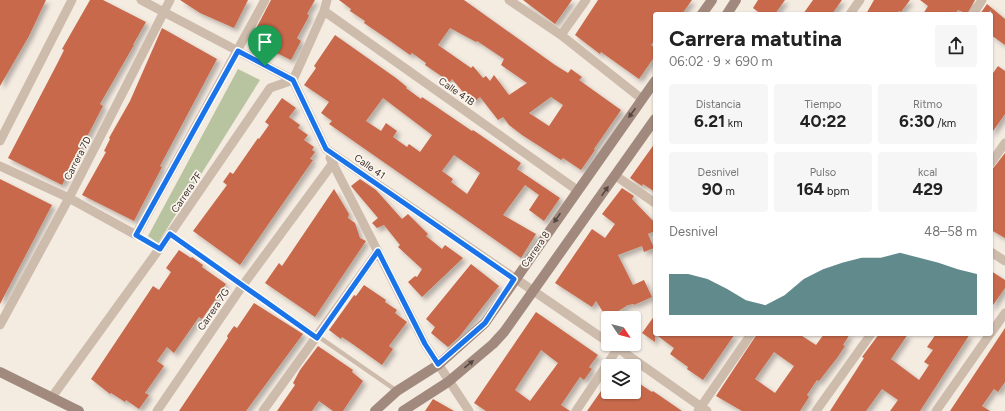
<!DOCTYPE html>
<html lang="es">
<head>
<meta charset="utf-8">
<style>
	body { margin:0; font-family:Figtree,sans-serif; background:#f6f6f6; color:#222; height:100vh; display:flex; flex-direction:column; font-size:15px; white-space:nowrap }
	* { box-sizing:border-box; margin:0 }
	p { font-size:13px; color:#767676 }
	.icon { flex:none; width:22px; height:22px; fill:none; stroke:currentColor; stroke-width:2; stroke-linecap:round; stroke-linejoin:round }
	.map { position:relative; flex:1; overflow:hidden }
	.panel { position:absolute; left:653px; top:12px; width:340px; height:324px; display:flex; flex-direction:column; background:#fff; border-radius:4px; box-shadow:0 1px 3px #0004 }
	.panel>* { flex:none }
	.needle { width:26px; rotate:125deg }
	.fabs { position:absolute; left:601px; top:311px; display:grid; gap:8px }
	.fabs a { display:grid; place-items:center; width:40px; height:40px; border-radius:4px; background:#fff; box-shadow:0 1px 3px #0004; font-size:20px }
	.pin { position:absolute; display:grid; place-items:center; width:34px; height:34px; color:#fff; margin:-41px -17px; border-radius:50% 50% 50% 0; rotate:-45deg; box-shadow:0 0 4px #0007 }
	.pin .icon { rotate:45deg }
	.round { display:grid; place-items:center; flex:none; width:42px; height:42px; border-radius:4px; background:#f6f6f6 }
	.overview { display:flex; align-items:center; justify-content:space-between; height:68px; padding:0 16px }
	h1 { font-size:22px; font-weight:700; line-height:30px }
	.metrics { display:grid; grid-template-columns:repeat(3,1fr); gap:6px; height:68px; padding:4px 16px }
	.metrics div { display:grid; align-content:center; border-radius:4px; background:#f6f6f6; text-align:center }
	.metrics b { font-size:17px; font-weight:700 }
	.metrics small { font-size:11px; font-weight:400 }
	.metrics p { font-size:11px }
	.chart { height:112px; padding:8px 16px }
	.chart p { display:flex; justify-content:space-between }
	.chart svg { width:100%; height:72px; margin-top:4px; fill:#1f5a5e; opacity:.7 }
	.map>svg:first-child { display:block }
</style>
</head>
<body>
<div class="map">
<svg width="1005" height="411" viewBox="0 0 1005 411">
	<defs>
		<filter id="shadow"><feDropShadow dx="3.5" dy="3.5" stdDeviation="2" flood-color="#0004"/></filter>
	</defs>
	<rect width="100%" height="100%" fill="#f4ebe1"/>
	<!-- green -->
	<path fill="#b8c4a0" d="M238,69L260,80L158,243L148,236Z"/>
	<!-- building -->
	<path fill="#c8694b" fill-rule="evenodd" filter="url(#shadow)" d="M0,0H46L29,36L0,86Z
		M90,0H103L146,22L133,45H134L100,104L103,106L62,185L8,158L57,64L64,50L62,49Z
		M180,0H248L234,28L200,13Z
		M271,0H315L307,14L309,15L308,18L297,38L301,41L291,60L250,40Z
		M339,0H464L555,65L568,73L571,69L582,77L579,80L621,110L594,149L595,150L581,170L563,158L561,160L522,135L509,125L503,117L498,120L480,97L474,102L465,91L463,92L452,79L450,82L425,65L426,63L412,53L410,55L386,38L364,23L365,21L350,11L351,9ZM450,28L476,42L477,41L504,59L501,65L527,83L509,95L494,75L490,81L486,76L483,78L473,66L471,68L438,45ZM551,97L563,105L549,126L529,113Z
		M523,0H572L555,24Z
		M598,0H692L682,14H655V40L651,45L655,48V56L639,79L601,52L600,54L575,35Z
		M758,0H785L775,14H761L753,8Z
		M813,0H842L832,14H803Z
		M874,0H910L901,12L899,11L896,14H866Z
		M920,0H975L967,14L958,10L955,14H923L928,6Z
		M987,4L1005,19V45L991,35V10L988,14H980Z
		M162,28L217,59L160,166L162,167L134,221L82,195L106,152L104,151L110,139L109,138L130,101Z
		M335,35L396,78L407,87L406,88L421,99L422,97L472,131L473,130L521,163L517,169L560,198L544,221L529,210L539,195L525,185L503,215L536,234L521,258L329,124L332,121L321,113L329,102L304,85L316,68L314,66ZM383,98L432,135L420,152L409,144L407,147L393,137L397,131L386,123L381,131L366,121ZM454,155L480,173L467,194L451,182L453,179L442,171Z
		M998,66L1005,71V114L991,134V76Z
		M282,98L296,108L289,117L300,125L298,128L308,135L304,140L314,147L312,150L315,152L310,159L313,160L240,265L193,231L227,185L223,182L230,172L233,174L258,138L259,139L269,125L265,122Z
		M655,143V192L643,184L642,186L630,178Z
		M1005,153V238L991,230V171Z
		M0,179L52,205L0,304Z
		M360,179L376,190L402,219L408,214L428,234L426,236L442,249L445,245L463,258L422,297L408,282L415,276L417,277L422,269L398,247L400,245L384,225L377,228L372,223L378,218L351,186Z
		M622,188L634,196L632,199L655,223V231L648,234L654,248L644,252L642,246L618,255L633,285L644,280L652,297L634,305V304L628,305L607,318L596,301L592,307L555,283L592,229L605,238L615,224L602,214Z
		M334,189L349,214L348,218L355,223L360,238L366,241L315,317L265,283L279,263L282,266Z
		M179,250L191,258L192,257L203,265L202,267L226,284L202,319L199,317L174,353L167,347L157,361L164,366L145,393L149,395L139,409L126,400L125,402L111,393L110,394L91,379L153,286L159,290L171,272L166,268Z
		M471,264L499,286L459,337L448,347L431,333L435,327L426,319Z
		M991,271L1005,280V288L991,308Z
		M364,285L386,300L385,302L397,310L395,313L407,322L389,346L393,349L382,365L354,345L342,337L341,339L329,330L347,305L354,295L356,296Z
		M254,303L303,334L246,411H179L228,338L227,336L234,326L237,328Z
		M536,312L598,355L589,367L592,369L584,380L580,377L561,405L570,411H486L474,403ZM541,350L558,363L530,401L515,390Z
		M655,315V334H735L703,380L687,369L688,367L670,354L674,348L655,334V342L642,333Z
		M1005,328V382L998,392L994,389L982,406L990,411H950Z
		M757,334H799L816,345L824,334H850L843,345L845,346L837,358L819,381L817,380L807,395L809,397L800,411H742L716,396ZM774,352L794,366L775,393L755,379Z
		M879,334H908L891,359L919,380L929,365L924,362L933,350L927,347L936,334H970L920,411H890L898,400L882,389L866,411H830L864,358L862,357Z
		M318,346L353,370L352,372L363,381L343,411H333L319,401L312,411H277L295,385L293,383L300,370Z
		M634,380L652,392L653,391L682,411H587L608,381V392H634Z
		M433,399L454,411H425Z"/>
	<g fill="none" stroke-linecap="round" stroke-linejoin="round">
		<!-- lane -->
		<path stroke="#cdbbac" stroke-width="4.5" d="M170,234L397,391
			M136,235L160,249"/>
		<!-- street -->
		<path stroke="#cdbbac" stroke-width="9" d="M141,0L293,80L326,149L608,342
			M509,0L561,35L642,99
			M324,11L577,190
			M850,14L860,0
			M973,14L982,0
			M561,35L586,0
			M0,141L72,0
			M330,158L425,344L469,411
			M991,163L1005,143
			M0,166L69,198L136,235L265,0
			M616,176L655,203
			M991,252L1005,261
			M0,325L69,198L170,0
			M991,333L1005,313
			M612,344L707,411
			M52,397L170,234L270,88L293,80L324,11L327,0
			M157,411L243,285L333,163
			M263,411L378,251
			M576,411L618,348
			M698,411L751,334
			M816,411L871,334
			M936,411L990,334"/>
		<!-- secondary -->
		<path stroke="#a18a7d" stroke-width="10" d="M702,14L712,0
			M727,14L736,0
			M0,372L79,411
			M375,411L397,391L438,365L485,323L655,81
			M403,411L448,382L493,344L504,332L655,119"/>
	</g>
	<!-- one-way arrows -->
	<defs><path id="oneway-solid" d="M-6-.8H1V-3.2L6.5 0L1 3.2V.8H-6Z"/></defs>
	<g fill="#544640">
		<use href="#oneway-solid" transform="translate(632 113) rotate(126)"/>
		<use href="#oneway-solid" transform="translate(605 191) rotate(-55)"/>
		<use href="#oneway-solid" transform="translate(557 218) rotate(125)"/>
		<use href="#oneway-solid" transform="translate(469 364) rotate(-39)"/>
	</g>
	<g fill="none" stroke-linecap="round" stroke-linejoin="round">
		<defs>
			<path id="route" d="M238,51L293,80L326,149L514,279L485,323L438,364L425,344L378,251L317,338L170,234L160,249L136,235Z"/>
		</defs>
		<!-- route casing -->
		<use href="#route" stroke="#fff" stroke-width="8"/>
		<!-- route -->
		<use href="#route" stroke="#1a73e8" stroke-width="5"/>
	</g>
	<g text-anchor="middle" stroke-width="3.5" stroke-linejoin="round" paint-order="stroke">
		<!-- street labels -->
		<g font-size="10" fill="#3b302b" stroke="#fbf5ee">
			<text transform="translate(457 91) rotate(35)" y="4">Calle 41B</text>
			<text transform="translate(77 158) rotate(-63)" y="4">Carrera 7D</text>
			<text transform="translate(370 166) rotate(35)" y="4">Calle 41</text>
			<text transform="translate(186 192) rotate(-56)" y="4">Carrera 7F</text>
			<text transform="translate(535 249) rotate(-55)" y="4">Carrera 8</text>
			<text transform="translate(213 309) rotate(-56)" y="4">Carrera 7G</text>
		</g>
	</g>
</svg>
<div class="fabs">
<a><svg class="needle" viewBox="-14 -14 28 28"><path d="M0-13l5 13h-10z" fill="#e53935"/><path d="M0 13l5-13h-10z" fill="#767676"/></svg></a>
<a><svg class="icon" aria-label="layers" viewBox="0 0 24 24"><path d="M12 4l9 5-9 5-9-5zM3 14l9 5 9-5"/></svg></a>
</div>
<div class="pin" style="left:265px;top:66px;background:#1e9e55"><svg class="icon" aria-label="arrive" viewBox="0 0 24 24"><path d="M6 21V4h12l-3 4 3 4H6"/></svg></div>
<section class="panel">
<div class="overview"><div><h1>Carrera matutina</h1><p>06:02 · 9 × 690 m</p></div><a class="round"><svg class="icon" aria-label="share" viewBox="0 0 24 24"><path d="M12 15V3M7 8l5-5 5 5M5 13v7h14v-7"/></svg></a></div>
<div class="metrics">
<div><p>Distancia</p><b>6.21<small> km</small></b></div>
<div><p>Tiempo</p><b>40:22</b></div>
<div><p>Ritmo</p><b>6:30<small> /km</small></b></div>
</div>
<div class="metrics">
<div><p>Desnivel</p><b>90<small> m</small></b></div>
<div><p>Pulso</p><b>164<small> bpm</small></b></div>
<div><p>kcal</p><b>429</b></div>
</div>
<div class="chart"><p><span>Desnivel</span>48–58 m</p>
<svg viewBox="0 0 160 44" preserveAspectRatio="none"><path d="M0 44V19L10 19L20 22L30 28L40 35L50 38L60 32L70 22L80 16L90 12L100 9L110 9L120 6L130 9L140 12L150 16L160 19V44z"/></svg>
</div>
</section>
</div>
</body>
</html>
